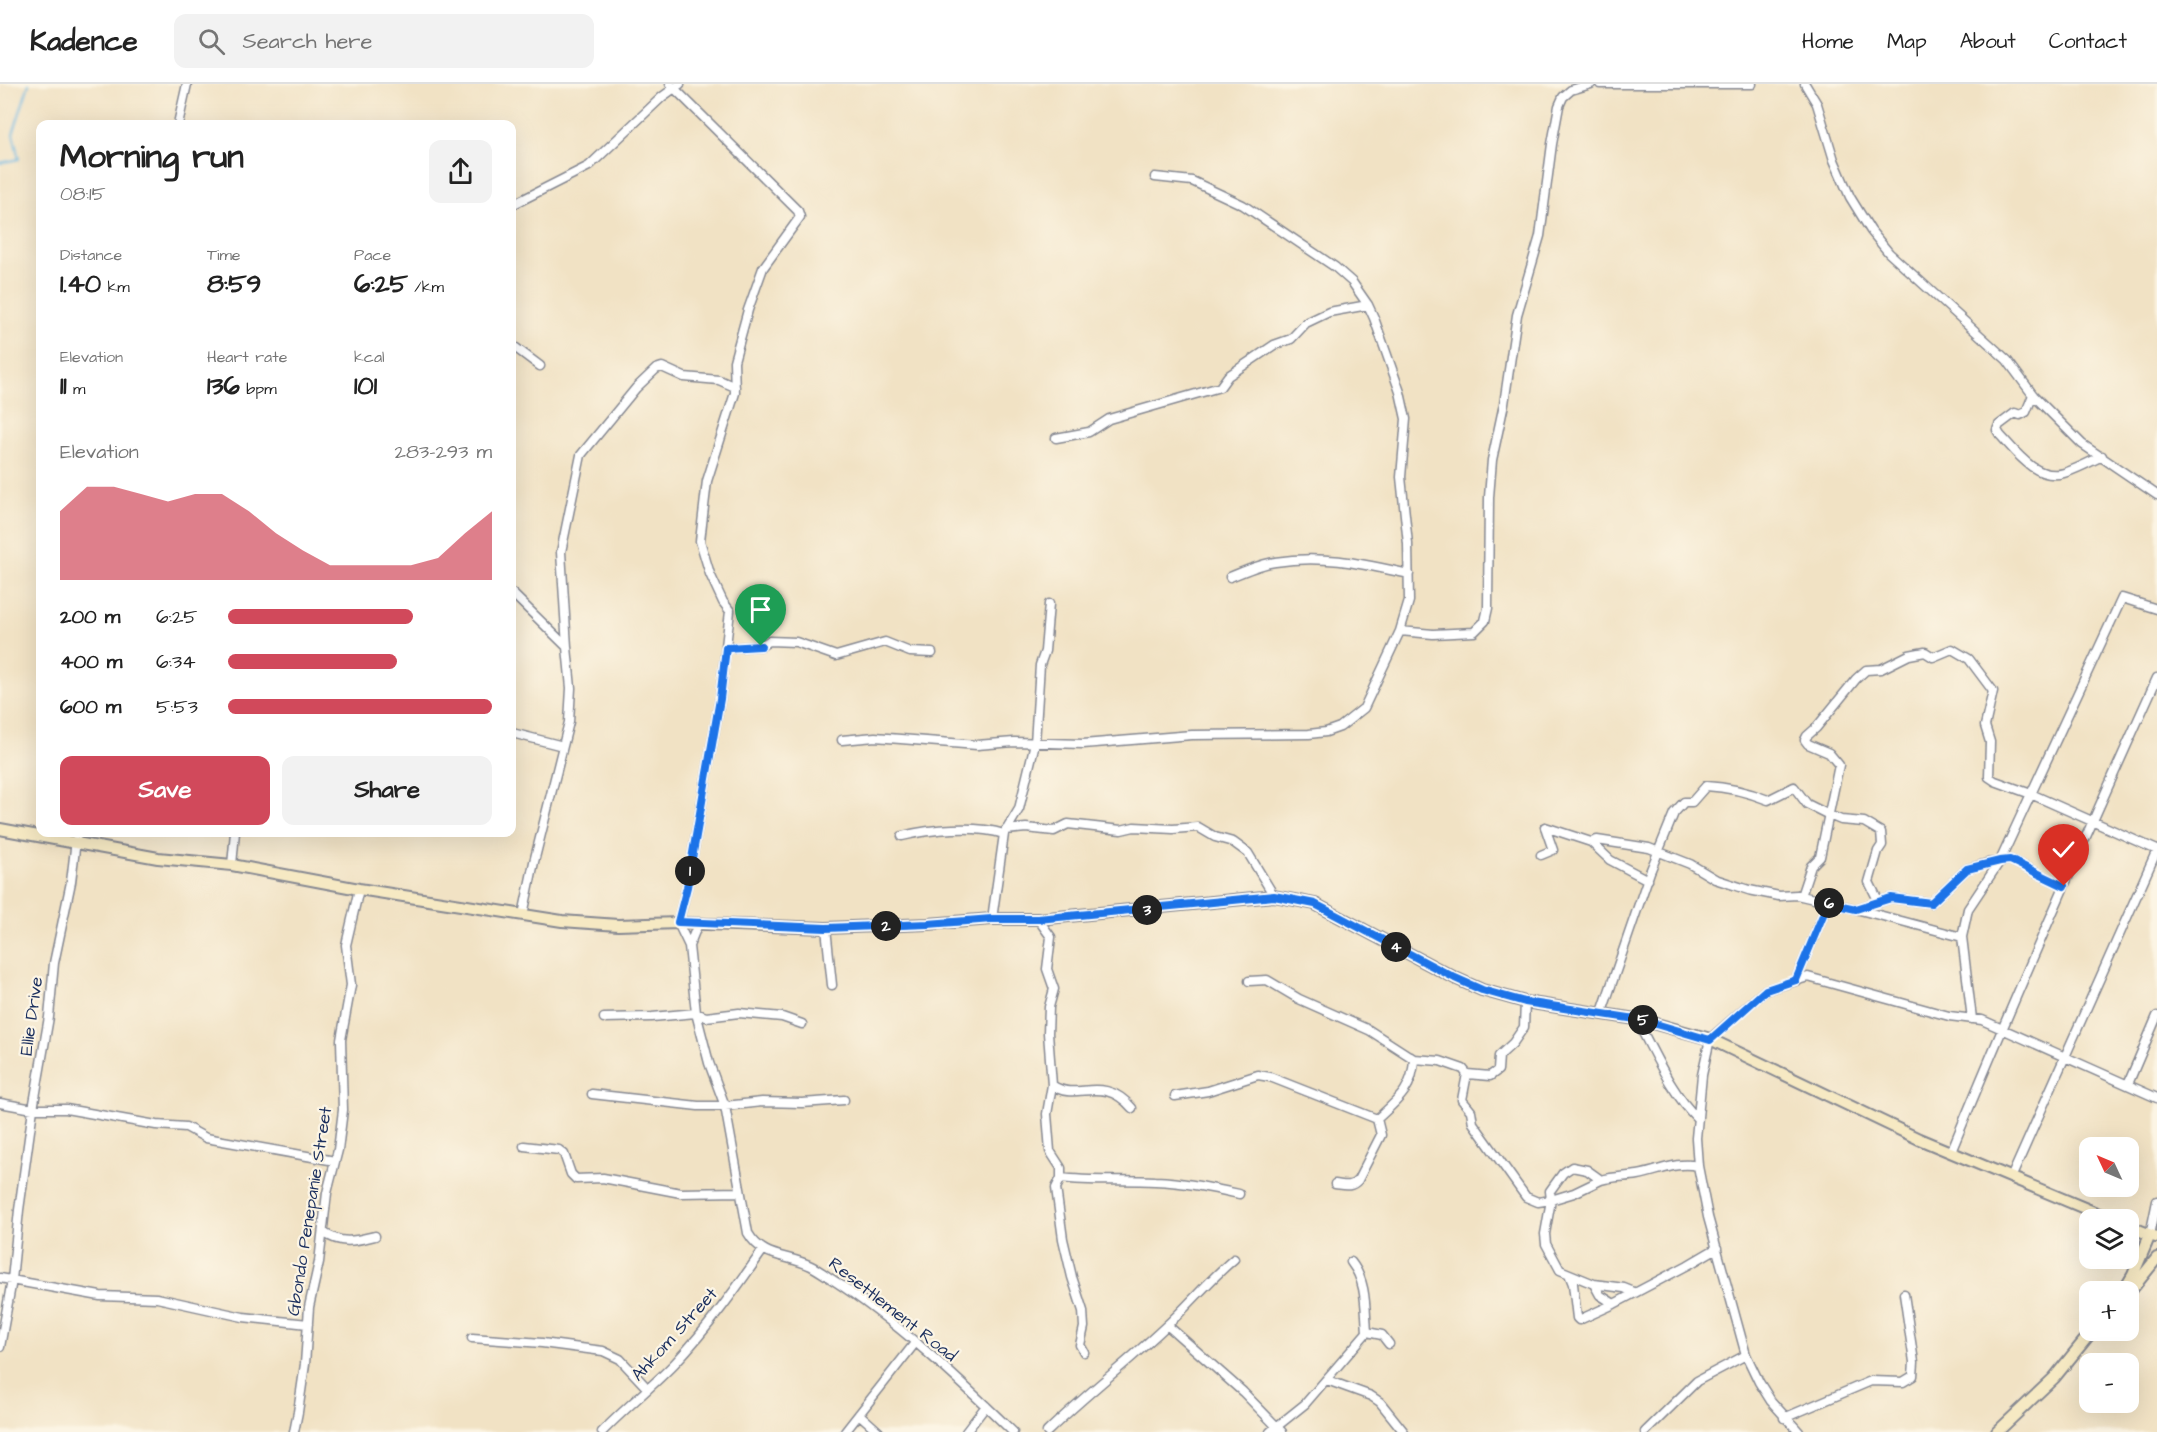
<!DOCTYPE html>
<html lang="en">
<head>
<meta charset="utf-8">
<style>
	body { margin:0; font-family:"Architects Daughter",sans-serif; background:#f2f2f2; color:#222; height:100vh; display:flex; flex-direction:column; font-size:22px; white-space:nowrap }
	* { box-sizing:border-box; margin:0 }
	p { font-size:20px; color:#767676 }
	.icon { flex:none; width:33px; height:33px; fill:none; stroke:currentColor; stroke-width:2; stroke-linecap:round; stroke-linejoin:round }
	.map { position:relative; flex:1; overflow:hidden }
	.details { position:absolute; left:36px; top:36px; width:480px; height:717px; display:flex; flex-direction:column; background:#fff; border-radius:12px; box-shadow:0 6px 24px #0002 }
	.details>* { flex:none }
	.needle { width:39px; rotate:314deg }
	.controls { position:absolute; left:2079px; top:1053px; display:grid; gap:12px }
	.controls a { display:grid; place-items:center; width:60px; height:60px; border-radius:12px; background:#fff; box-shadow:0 6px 24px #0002; font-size:30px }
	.pin { position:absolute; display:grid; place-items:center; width:51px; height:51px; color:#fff; margin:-62px -26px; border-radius:50% 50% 50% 0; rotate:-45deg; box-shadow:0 0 6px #0007 }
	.pin .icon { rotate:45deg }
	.km { position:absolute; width:30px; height:30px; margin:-15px; border-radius:50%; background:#222; color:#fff; font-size:16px; line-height:30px; text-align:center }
	.round { display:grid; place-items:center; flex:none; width:63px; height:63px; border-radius:12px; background:#f2f2f2 }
	.summary { display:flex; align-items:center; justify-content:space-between; height:102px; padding:0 24px }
	h1 { font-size:33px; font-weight:700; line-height:45px }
	.figures { display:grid; grid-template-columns:repeat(3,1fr); gap:9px; height:102px; padding:6px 24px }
	.figures div { display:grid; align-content:center }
	.figures b { font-size:26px; font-weight:700 }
	.figures small { font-size:16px; font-weight:400 }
	.figures p { font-size:16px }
	.chart { height:168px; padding:12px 24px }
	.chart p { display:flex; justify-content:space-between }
	.chart svg { width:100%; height:108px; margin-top:6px; fill:#d1495b; opacity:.7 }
	.action { display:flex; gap:12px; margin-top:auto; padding:12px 24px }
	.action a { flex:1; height:69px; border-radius:12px; background:#d1495b; color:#fff; font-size:24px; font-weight:700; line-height:69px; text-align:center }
	.action a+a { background:#f2f2f2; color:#222 }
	ul { padding:0 24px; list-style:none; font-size:20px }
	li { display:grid; grid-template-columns:96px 72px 1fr; align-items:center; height:45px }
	li i { height:15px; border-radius:8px; background:#d1495b }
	header { display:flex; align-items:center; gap:36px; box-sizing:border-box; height:84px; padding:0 30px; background:#fff; border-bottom:2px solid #e0e0e0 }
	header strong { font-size:28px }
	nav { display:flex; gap:33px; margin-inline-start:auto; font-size:21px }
	.search { width:420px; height:54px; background:#f2f2f2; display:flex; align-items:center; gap:15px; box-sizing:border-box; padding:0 21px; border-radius:12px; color:#767676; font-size:22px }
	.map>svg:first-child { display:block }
</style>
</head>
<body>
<header>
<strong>Kadence</strong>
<div class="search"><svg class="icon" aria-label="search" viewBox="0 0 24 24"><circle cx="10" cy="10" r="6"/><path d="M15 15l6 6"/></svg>Search here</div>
<nav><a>Home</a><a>Map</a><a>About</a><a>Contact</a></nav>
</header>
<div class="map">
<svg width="2157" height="1348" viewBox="0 0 2157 1348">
	<rect width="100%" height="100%" fill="#fcf5e5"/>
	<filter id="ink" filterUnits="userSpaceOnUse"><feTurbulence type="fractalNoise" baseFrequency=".0167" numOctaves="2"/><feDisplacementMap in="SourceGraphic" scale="12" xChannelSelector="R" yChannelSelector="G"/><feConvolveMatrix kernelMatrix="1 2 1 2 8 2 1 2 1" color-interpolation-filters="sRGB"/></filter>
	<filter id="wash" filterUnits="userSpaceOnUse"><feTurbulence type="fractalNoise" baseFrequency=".008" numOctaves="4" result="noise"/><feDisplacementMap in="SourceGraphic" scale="24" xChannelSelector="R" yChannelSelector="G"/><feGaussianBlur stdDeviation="1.35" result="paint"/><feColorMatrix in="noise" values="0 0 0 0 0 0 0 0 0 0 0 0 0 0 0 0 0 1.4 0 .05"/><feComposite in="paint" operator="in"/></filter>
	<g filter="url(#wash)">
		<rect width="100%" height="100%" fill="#f1e2c4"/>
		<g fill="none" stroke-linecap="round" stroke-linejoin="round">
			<!-- stream -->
			<path stroke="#69b7e3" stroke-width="2" d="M0,79L19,75L13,50L29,0"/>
		</g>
	</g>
	<g filter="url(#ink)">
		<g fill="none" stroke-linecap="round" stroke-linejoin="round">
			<defs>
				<path id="minor" d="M670,0L798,127L800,133L763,184L748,226L734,277L735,309L707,397L700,457L710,490L723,518L730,527L720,615L687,803L678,839L689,862L696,929L709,979L725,1022L748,1149C763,1175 786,1170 811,1182C817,1185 824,1190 830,1194C897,1237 956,1293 1013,1348
					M1600,0H1752
					M1805,0L1817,20L1834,76L1850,113L1871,147L1889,169L2007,276L2033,311L2082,360L2157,411
					M178,40L187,0
					M512,121L589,82L662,13L680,0
					M512,261L540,282
					M2033,311L2026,328L2020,331L2015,329L1999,341L1997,346L2000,351C2016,368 2036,397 2064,389C2077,385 2090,378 2102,372
					M1056,354L1089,348L1109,335L1220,303L1228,292L1274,261L1291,255L1306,239L1329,228L1368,221
					M1230,493C1245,487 1260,480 1275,478C1323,470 1363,480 1409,490
					M512,509L567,563L571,604L569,638L534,778L523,831
					M2157,525L2122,514L2031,710L2157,766
					M1400,547L1433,550L1474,548L1485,537L1488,524L1489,413L1492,376L1504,320L1517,231L1540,152L1552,60L1559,22L1563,13L1571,6L1591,0
					M567,563L561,468L581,371L636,304L656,285L662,283L684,293L719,296L735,303
					M726,564L761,562L769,557L796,558L836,572L885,558L910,568L932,569
					M512,649L563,662
					M842,656L875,653L977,661L1014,658L1083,660L1192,651L1309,650L1326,648L1340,643L1364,624L1400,547L1409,517L1408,460L1401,393L1406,335L1400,308L1374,234L1368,221L1352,198L1335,183L1243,121L1192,97L1155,93
					M1545,743L1591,758L1610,776L1648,796
					M1006,746L1026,744L1054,747L1068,740L1121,746L1134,743L1173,745L1198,743L1215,753L1233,758L1248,769L1274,812
					M902,752C931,745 975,741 1004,750
					M1591,758L1597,756L1649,764L1690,780L1715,795L1749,806L1779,812L1797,811L1856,825L1891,814L1931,819L1967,785L1988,779L2010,776L2064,802
					M1541,771L1553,766L1545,743
					M232,781L235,748
					M1801,812L1811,782L1820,773L1839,681L1829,669L1808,660L1805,656L1807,652L1816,644L1856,595L1866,586L1881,585L1909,571L1925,568L1933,573L1952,565L1969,575L1993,607L1985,642L1990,658L1989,693L1995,697L2031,710L2000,777L1968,825L1962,853L1972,935
					M1856,825L1962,853
					M992,835L1004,750L1019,725L1035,659L1040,581L1045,567L1049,520
					M1038,835L1051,853L1047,885L1054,905L1049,923L1048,949L1052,1001L1047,1030L1050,1067L1061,1084V1094L1056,1104L1063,1155L1072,1193L1083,1227L1084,1243L1080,1261L1084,1268
					M826,844L832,901
					M689,862L698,840
					M1796,896L1828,819
					M1249,897L1267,896L1299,915L1369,946L1414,975L1440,977L1463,985L1467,990L1462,1016L1471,1027L1473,1039L1526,1113L1538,1118L1551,1116L1550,1107L1563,1089L1572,1083L1587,1086L1601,1096C1614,1092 1626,1093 1638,1091C1661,1087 1675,1077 1698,1082
					M1602,928L1650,788L1674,729L1684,718H1692L1706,702C1727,703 1748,708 1768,716L1794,703L1807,720L1829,731L1841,736L1864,738L1881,748L1882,761L1878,767L1869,798L1879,818
					M604,934L652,933L696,929L706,933L739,929L782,933L802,940
					M1642,936L1640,943C1657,974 1672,1010 1697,1034
					M1467,990L1490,992L1498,986L1499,972L1513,959L1524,943L1525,918
					M2128,1000L2157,932
					M1052,1001C1076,1019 1102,989 1132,1024
					M592,1010L698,1022H725L762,1018L802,1019L844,1016
					M1175,1012L1208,1007L1258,991L1270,993L1377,1035C1398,1016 1413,1005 1414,975
					M0,1019L33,1025H66L156,1041L186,1043L206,1054L335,1077
					M524,1062L559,1066L564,1070L571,1090L576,1095L603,1094L681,1109L740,1108
					M1951,1068C2016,909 2086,751 2157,594
					M1061,1094C1092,1098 1124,1095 1155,1097C1184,1098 1212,1104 1239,1110
					M2011,1094L2157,766
					M1601,1096L1574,1109L1551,1116L1545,1150L1546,1160L1560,1186L1594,1200L1600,1211L1614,1220L1688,1181L1717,1164
					M1335,1100C1344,1101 1351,1104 1358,1096L1381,1051L1377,1035
					M323,1148C341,1161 355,1157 375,1152
					M2150,1151L2157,1117
					M1569,1190L1573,1200L1577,1234L1579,1236L1614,1220
					M0,1194L100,1212L157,1214L243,1233L308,1240
					M1594,1200L1624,1204L1634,1208
					M1167,1241L1243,1308L1282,1348
					M1367,1248L1382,1251L1389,1260
					M472,1254L542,1259L603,1267L620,1275L648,1305
					M0,1263L12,1196L19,1126L33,1025L49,933L54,879L71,798L77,748
					M1327,1296L1371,1312L1380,1318L1404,1348
					M859,1330L879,1348
					M1784,1334L1871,1297L1903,1298L1913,1292L1914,1278L1904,1210
					M294,1348L298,1328L305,1280L309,1223L319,1178L327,1109L338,1066L343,1026L341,956L351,901L346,861L359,805
					M602,1348C625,1324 652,1303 675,1279C708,1244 735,1206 763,1166
					M845,1348L915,1259
					M966,1348L986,1322
					M1047,1348C1085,1311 1127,1279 1165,1243C1189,1221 1209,1196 1234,1175
					M1270,1348L1305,1320L1367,1248C1365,1223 1367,1198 1351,1178
					M1645,1348L1697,1297L1746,1271
					M1799,1348L1771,1317L1759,1298L1746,1271L1708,1133L1698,1082L1696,1054L1702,991L1710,955L1766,906L1808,893L1949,932L1982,936L2157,1014"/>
				<path id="secondary" d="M0,745L158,774L232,781L359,805L562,837L618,841L678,839L826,844L928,840L992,835H1038L1274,812L1315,820L1455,894L1482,906L1525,918L1642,936L1710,955L1919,1055L2113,1136
					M2128,1142L2156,1153
					M2123,1208L2133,1191L2150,1151
					M2128,1210L2157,1174
					M1997,1348L2054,1294L2093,1246"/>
			</defs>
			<!-- minor casing -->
			<use href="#minor" stroke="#868891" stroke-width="11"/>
			<!-- secondary casing -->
			<use href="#secondary" stroke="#868891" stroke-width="14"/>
			<!-- minor -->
			<use href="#minor" stroke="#fff" stroke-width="8"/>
			<!-- secondary -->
			<use href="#secondary" stroke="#f6e9c3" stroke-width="10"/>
		</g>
	</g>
	<g fill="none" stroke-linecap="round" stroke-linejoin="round" filter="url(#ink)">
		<defs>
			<path id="route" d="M761,562L726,564L720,615L687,803L678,838L826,844L928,840L992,835H1038L1274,812L1315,820L1455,894L1482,906L1525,918L1642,936L1710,956L1766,906L1796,896L1828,819L1856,825L1891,814L1931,819L1967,785L2000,777L2010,776L2064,802"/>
		</defs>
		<!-- route casing -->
		<use href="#route" stroke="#fff" stroke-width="12"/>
		<!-- route -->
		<use href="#route" stroke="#1a73e8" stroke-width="8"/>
	</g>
	<g text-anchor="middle" stroke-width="4.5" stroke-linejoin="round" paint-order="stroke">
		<!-- street labels -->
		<g font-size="18" fill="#1b2f5e" stroke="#fcf5e5">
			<text transform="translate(31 932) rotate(-82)" y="6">Ellie Drive</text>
			<text transform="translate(309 1127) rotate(-81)" y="6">Gbondo Penepanie Street</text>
			<text transform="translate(893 1225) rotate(38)" y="6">Resettlement Road</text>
			<text transform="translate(674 1250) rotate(-48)" y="6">Ahkom Street</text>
		</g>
	</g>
</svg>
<div class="controls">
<a><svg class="needle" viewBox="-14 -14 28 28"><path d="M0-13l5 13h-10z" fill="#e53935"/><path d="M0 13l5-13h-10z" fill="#767676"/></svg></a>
<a><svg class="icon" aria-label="layers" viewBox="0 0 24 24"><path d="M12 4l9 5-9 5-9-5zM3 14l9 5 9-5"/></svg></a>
<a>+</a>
<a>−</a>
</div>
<div class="pin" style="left:761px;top:562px;background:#1e9e55"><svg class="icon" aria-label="arrive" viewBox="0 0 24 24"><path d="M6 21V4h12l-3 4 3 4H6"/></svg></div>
<div class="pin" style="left:2064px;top:802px;background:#d93025"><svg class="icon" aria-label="check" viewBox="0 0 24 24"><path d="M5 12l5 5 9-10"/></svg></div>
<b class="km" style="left:690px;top:787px">1</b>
<b class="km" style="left:886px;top:842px">2</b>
<b class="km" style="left:1147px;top:826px">3</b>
<b class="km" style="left:1396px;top:863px">4</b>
<b class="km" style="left:1643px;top:936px">5</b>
<b class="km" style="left:1829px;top:819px">6</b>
<section class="details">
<div class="summary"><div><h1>Morning run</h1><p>08:15</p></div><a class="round"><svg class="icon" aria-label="share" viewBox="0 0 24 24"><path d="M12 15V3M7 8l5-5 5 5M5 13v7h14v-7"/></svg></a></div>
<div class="figures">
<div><p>Distance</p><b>1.40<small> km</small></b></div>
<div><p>Time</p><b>8:59</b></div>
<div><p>Pace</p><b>6:25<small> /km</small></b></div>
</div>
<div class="figures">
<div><p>Elevation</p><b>11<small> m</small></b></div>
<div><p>Heart rate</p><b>136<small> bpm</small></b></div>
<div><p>kcal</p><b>101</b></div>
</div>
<div class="chart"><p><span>Elevation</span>283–293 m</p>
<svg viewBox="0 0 160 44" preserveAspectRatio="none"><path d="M0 44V16L10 6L20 6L30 9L40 12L50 9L60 9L70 16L80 25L90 32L100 38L110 38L120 38L130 38L140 35L150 25L160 16V44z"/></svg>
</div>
<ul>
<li><b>200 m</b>6:25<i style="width:70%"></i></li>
<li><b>400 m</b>6:34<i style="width:64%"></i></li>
<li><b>600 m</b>5:53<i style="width:100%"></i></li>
</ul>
<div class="action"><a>Save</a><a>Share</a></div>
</section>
</div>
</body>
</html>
